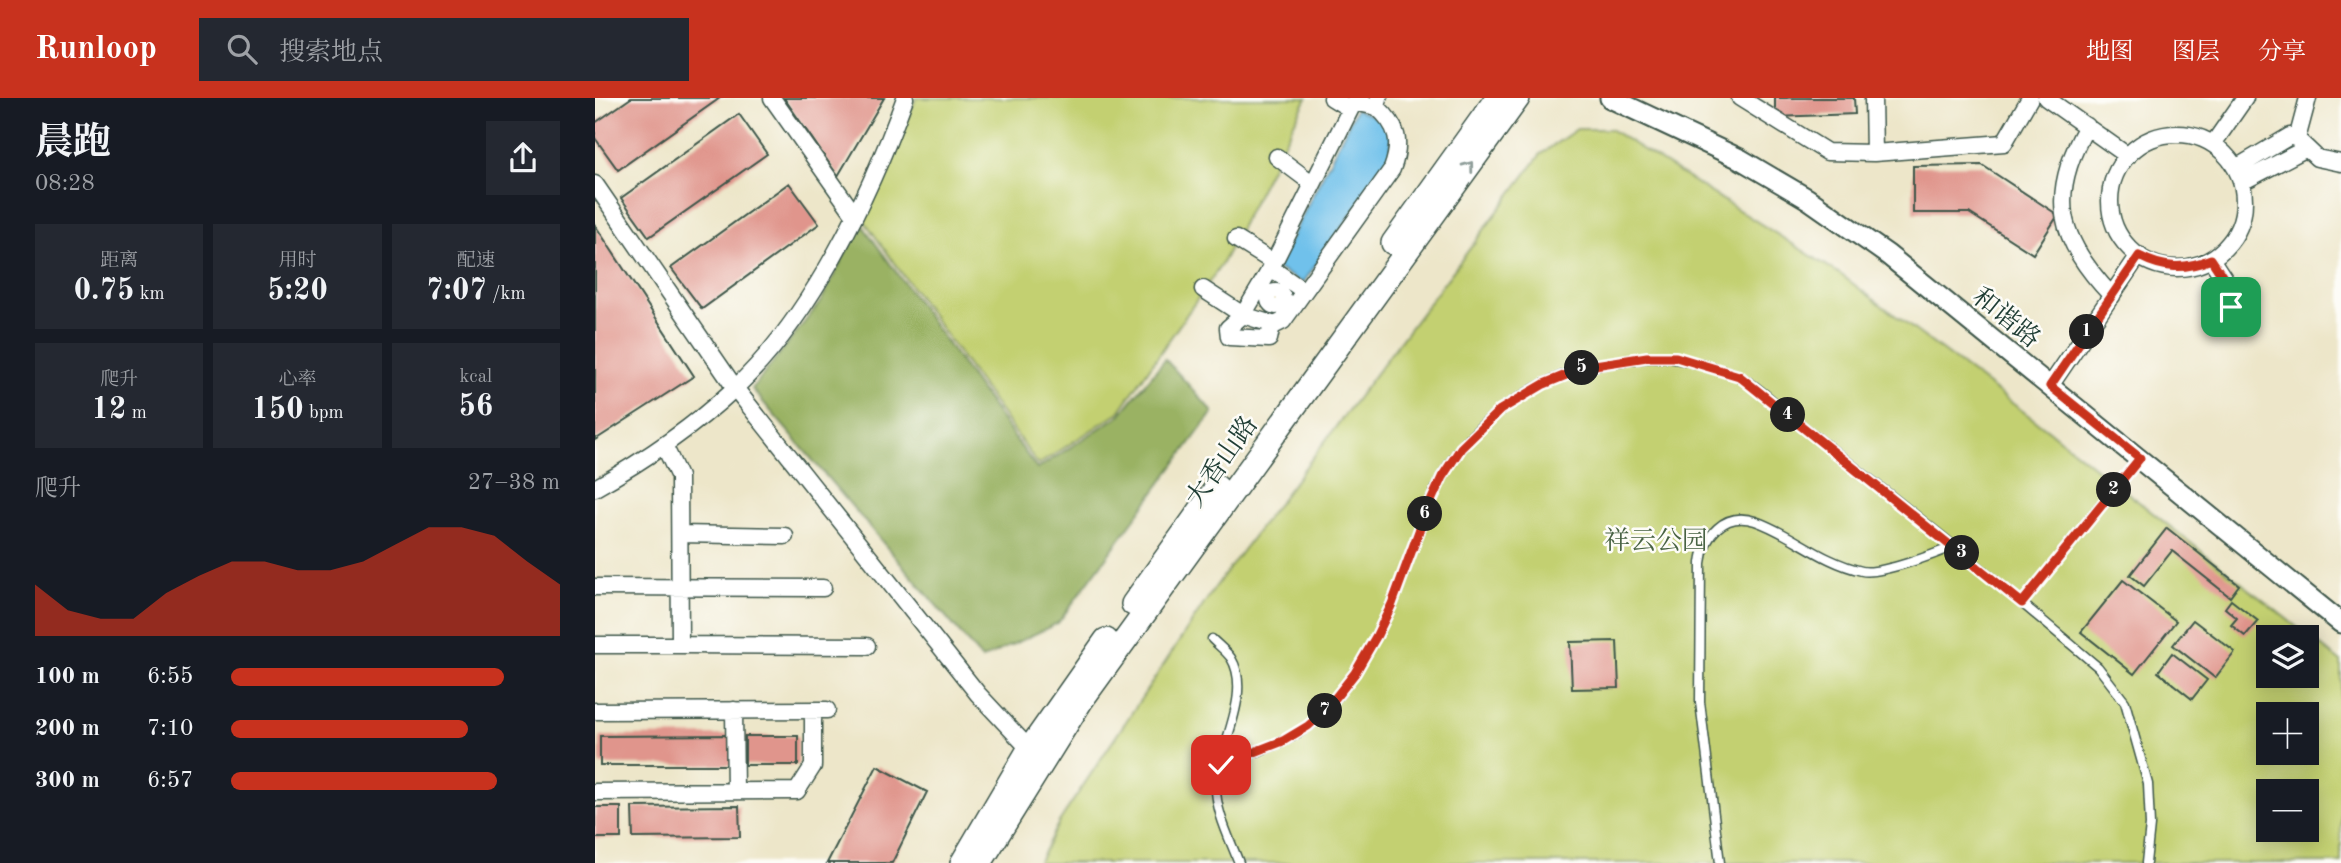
<!DOCTYPE html>
<html lang="zh">
<head>
<meta charset="utf-8">
<style>
	body { margin:0; font-family:"Old Standard TT","Noto Serif SC",serif; background:#242831; color:#f1f3f6; height:100vh; display:flex; flex-direction:column; font-size:26px; white-space:nowrap }
	* { box-sizing:border-box; margin:0 }
	p { font-size:23px; color:#9ea1a6 }
	.icon { flex:none; width:38px; height:38px; fill:none; stroke:currentColor; stroke-width:2; stroke-linecap:round; stroke-linejoin:round }
	.map { position:relative; flex:1; overflow:hidden }
	.side { display:flex; flex-direction:column; background:#171b24; width:595px }
	.side>* { flex:none }
	.tools { position:absolute; left:1661px; top:527px; display:grid; gap:14px }
	.tools a { display:grid; place-items:center; width:63px; height:63px; border-radius:0px; background:#171b24; box-shadow:0 4px 18px #0003; font-size:35px }
	.pin { position:absolute; display:grid; place-items:center; width:60px; height:60px; color:#fff; margin:-30px; border-radius:14px; box-shadow:0 4px 10px #0006 }
	.km { position:absolute; width:35px; height:35px; margin:-18px; border-radius:50%; background:#222; color:#fff; font-size:19px; line-height:35px; text-align:center }
	.round { display:grid; place-items:center; flex:none; width:74px; height:74px; border-radius:0px; background:#242831 }
	.overview { display:flex; align-items:center; justify-content:space-between; height:119px; padding:0 35px }
	h1 { font-size:38px; font-weight:700; line-height:52px }
	.figures { display:grid; grid-template-columns:repeat(3,1fr); gap:10px; height:119px; padding:7px 35px }
	.figures div { display:grid; align-content:center; border-radius:0px; background:#242831; text-align:center }
	.figures b { font-size:30px; font-weight:700 }
	.figures small { font-size:19px; font-weight:400 }
	.figures p { font-size:19px }
	.chart { height:196px; padding:14px 35px }
	.chart p { display:flex; justify-content:space-between }
	.chart svg { width:100%; height:126px; margin-top:7px; fill:#c8321e; opacity:.7 }
	ul { padding:0 35px; list-style:none; font-size:23px }
	li { display:grid; grid-template-columns:112px 84px 1fr; align-items:center; height:52px }
	li i { height:18px; border-radius:9px; background:#c8321e }
	header { display:flex; align-items:center; gap:42px; box-sizing:border-box; height:98px; padding:0 35px; background:#c8321e; color:#fff }
	header strong { font-size:33px }
	nav { display:flex; gap:38px; margin-inline-start:auto; font-size:24px }
	.search { width:490px; height:63px; background:#242831; display:flex; align-items:center; gap:18px; box-sizing:border-box; padding:0 24px; border-radius:0px; color:#9ea1a6; font-size:26px }
	main { display:flex; flex:1; min-height:0 }
	.map>svg:first-child { display:block }
</style>
</head>
<body>
<header>
<strong>Runloop</strong>
<div class="search"><svg class="icon" aria-label="search" viewBox="0 0 24 24"><circle cx="10" cy="10" r="6"/><path d="M15 15l6 6"/></svg>搜索地点</div>
<nav><a>地图</a><a>图层</a><a>分享</a></nav>
</header>
<main>
<section class="side">
<div class="overview"><div><h1>晨跑</h1><p>08:28</p></div><a class="round"><svg class="icon" aria-label="share" viewBox="0 0 24 24"><path d="M12 15V3M7 8l5-5 5 5M5 13v7h14v-7"/></svg></a></div>
<div class="figures">
<div><p>距离</p><b>0.75<small> km</small></b></div>
<div><p>用时</p><b>5:20</b></div>
<div><p>配速</p><b>7:07<small> /km</small></b></div>
</div>
<div class="figures">
<div><p>爬升</p><b>12<small> m</small></b></div>
<div><p>心率</p><b>150<small> bpm</small></b></div>
<div><p>kcal</p><b>56</b></div>
</div>
<div class="chart"><p><span>爬升</span>27–38 m</p>
<svg viewBox="0 0 160 44" preserveAspectRatio="none"><path d="M0 44V26L10 35L20 38L30 38L40 29L50 23L60 18L70 18L80 21L90 21L100 18L110 12L120 6L130 6L140 9L150 18L160 26V44z"/></svg>
</div>
<ul>
<li><b>100 m</b>6:55<i style="width:83%"></i></li>
<li><b>200 m</b>7:10<i style="width:72%"></i></li>
<li><b>300 m</b>6:57<i style="width:81%"></i></li>
</ul>
</section>
<div class="map">
<svg width="1746" height="765" viewBox="0 0 1746 765">
	<rect width="100%" height="100%" fill="#fdfcf7"/>
	<filter id="ink" filterUnits="userSpaceOnUse"><feTurbulence type="fractalNoise" baseFrequency=".0143" numOctaves="2"/><feDisplacementMap in="SourceGraphic" scale="14" xChannelSelector="R" yChannelSelector="G"/><feConvolveMatrix kernelMatrix="1 2 1 2 8 2 1 2 1" color-interpolation-filters="sRGB"/></filter>
	<filter id="wash" filterUnits="userSpaceOnUse"><feTurbulence type="fractalNoise" baseFrequency=".00686" numOctaves="4" result="noise"/><feDisplacementMap in="SourceGraphic" scale="28" xChannelSelector="R" yChannelSelector="G"/><feGaussianBlur stdDeviation="1.57" result="paint"/><feColorMatrix in="noise" values="0 0 0 0 0 0 0 0 0 0 0 0 0 0 0 0 0 1.4 0 .05"/><feComposite in="paint" operator="in"/></filter>
	<g filter="url(#wash)">
		<rect width="100%" height="100%" fill="#ede6c9"/>
		<!-- green -->
		<path fill="#c3d071" stroke="#718652" stroke-width="2" fill-rule="evenodd" d="M321,0H712L626,167L524,314L443,367L268,121L295,65Z
			M982,31H1015L1245,176L1453,332L1746,564V765H443L464,724L621,488L946,56ZM1673,539H1712V578H1673ZM1673,616H1712V654H1673ZM1673,693H1712V732H1673Z"/>
		<!-- forest -->
		<path fill="#9ab263" stroke="#5c784c" stroke-width="2" d="M266,125L442,371L525,317L570,261L618,314L463,525L387,561L157,291L226,203Z"/>
		<!-- water -->
		<path fill="#70c1eb" stroke="#487f90" stroke-width="2" d="M761,11L790,23L796,33V60L708,185L681,170Z"/>
		<g id="blocks">
			<!-- building -->
			<path fill="#e0958c" d="M36,0H125L23,72L0,40V25Z
				M189,0H289L243,78Z
				M1180,0H1259L1260,16L1180,19Z
				M144,16L172,56L54,139L26,100Z
				M1387,67L1463,117L1438,156L1374,115H1318V68Z
				M194,85L224,126L107,211L76,170Z
				M0,127L99,278L0,342Z
				M1572,430L1644,487L1635,499L1577,453L1549,488L1535,477Z
				M1528,482L1581,523L1539,576L1486,534Z
				M1636,502L1663,523L1650,538L1636,527L1642,520L1630,510Z
				M1598,522L1640,554L1620,580L1578,547Z
				M1022,543L1024,590L977,591L975,544Z
				M1577,555L1612,582L1597,601L1563,574Z
				M137,637V667H5V638Z
				M150,638H203V667H150Z
				M282,668L332,694L297,765H232Z
				M144,708L145,739L38,740L37,709Z
				M0,709H26V740H0Z"/>
		</g>
	</g>
	<g filter="url(#ink)">
		<use href="#blocks" fill-opacity="0" stroke="#3e564a" stroke-width="2"/>
		<g fill="none" stroke-linecap="round" stroke-linejoin="round">
			<defs>
				<path id="service" d="M1427,505L1544,361
					M617,541C623,547 631,553 636,560C658,596 623,650 621,687C620,713 635,741 644,765
					M626,667C663,653 706,642 732,611C759,580 779,545 796,508C814,466 825,421 846,380C878,320 948,275 1015,265C1058,258 1076,257 1118,270C1126,273 1136,274 1143,278C1165,289 1186,311 1206,327C1257,367 1308,407 1359,448
					M1125,765L1105,604L1106,465C1109,438 1129,413 1160,423C1196,435 1226,464 1267,473C1284,477 1341,456 1359,448L1503,569L1530,604L1553,686L1555,727L1551,765"/>
				<path id="minor" d="M177,0L259,116
					M737,0L755,11
					M1145,0L1232,54L1279,55L1278,0
					M1451,0L1533,58
					M782,9L759,4L676,170L648,217L680,227L688,223L797,71C807,44 803,28 782,9L784,0
					M1492,28C1452,98 1463,141 1517,198
					M1515 103a67 67 0 1 1 134 0a67 67 0 1 1-134 0Z
					M1702,41L1713,0
					M1618,46L1650,0
					M1279,55L1409,45L1435,0
					M682,59L718,86
					M1641,70L1695,38L1702,41L1722,60L1746,65
					M1647,84L1710,51
					M0,86L140,290L383,596L440,657
					M641,141L678,164
					M1616,161L1635,190L1636,209
					M676,170L709,193
					M608,191L648,217L633,230L634,239L674,241L677,227
					M674 201a7 7 0 1 1 14 0a7 7 0 1 1-14 0Z
					M1455,288L1544,157
					M0,390C50,362 97,330 139,291C216,220 274,99 310,0
					M85,436L190,438
					M0,489L228,490
					M0,547H85L84,379L69,347
					M85,547L272,548
					M139,612L140,693
					M0,613L232,612
					M0,694L202,693L218,668V612"/>
				<path id="tertiary" d="M1015,0L1145,61L1213,101L1293,157L1746,525"/>
				<path id="secondary" d="M798,145L902,0
					M538,506L622,389
					M367,765L433,653L511,542
					M385,765L486,603L923,0"/>
			</defs>
			<!-- service casing -->
			<use href="#service" stroke="#3e564a" stroke-width="11"/>
			<!-- minor casing -->
			<use href="#minor" stroke="#3e564a" stroke-width="19"/>
			<!-- tertiary casing -->
			<use href="#tertiary" stroke="#3e564a" stroke-width="23"/>
			<!-- secondary casing -->
			<use href="#secondary" stroke="#3e564a" stroke-width="26"/>
			<!-- service -->
			<use href="#service" stroke="#fff" stroke-width="8"/>
			<!-- minor -->
			<use href="#minor" stroke="#fff" stroke-width="16"/>
			<!-- tertiary -->
			<use href="#tertiary" stroke="#fff" stroke-width="19"/>
			<!-- secondary -->
			<use href="#secondary" stroke="#fff" stroke-width="23"/>
		</g>
		<!-- one-way arrows -->
		<defs><path id="oneway-chevron" d="M-2-3.5L2.5 0L-2 3.5" fill="none" stroke-width="1.6" stroke-linecap="round" stroke-linejoin="round" transform="scale(1.75)"/></defs>
		<use stroke="#8f9e9a" href="#oneway-chevron" transform="translate(874 68) rotate(-53)"/>
	</g>
	<g fill="none" stroke-linecap="round" stroke-linejoin="round" filter="url(#ink)">
		<defs>
			<path id="route" d="M626,667L688,643L713,628L730,613L760,575L782,537L797,506L831,414L847,379L866,350L905,312L949,286L993,268L1052,259H1081L1144,278L1427,505L1545,360L1455,288L1544,158C1569,171 1590,172 1616,161L1635,190L1636,209"/>
		</defs>
		<!-- route casing -->
		<use href="#route" stroke="#fff" stroke-width="14"/>
		<!-- route -->
		<use href="#route" stroke="#c8321e" stroke-width="9"/>
	</g>
	<g text-anchor="middle" stroke-width="5" stroke-linejoin="round" paint-order="stroke">
		<!-- street labels -->
		<g font-size="26" fill="#1f3d34" stroke="#fdfcf7">
			<text transform="translate(1412 219) rotate(39)" y="9">和谐路</text>
			<text transform="translate(626 363) rotate(-55)" y="9">大香山路</text>
		</g>
		<!-- park labels -->
		<g font-size="26" fill="#486243" stroke="#fdfcf7">
			<text x="1061" y="451">祥云公园</text>
		</g>
	</g>
</svg>
<div class="tools">
<a><svg class="icon" aria-label="layers" viewBox="0 0 24 24"><path d="M12 4l9 5-9 5-9-5zM3 14l9 5 9-5"/></svg></a>
<a>+</a>
<a>−</a>
</div>
<div class="pin" style="left:1636px;top:209px;background:#1e9e55"><svg class="icon" aria-label="arrive" viewBox="0 0 24 24"><path d="M6 21V4h12l-3 4 3 4H6"/></svg></div>
<div class="pin" style="left:626px;top:667px;background:#d93025"><svg class="icon" aria-label="check" viewBox="0 0 24 24"><path d="M5 12l5 5 9-10"/></svg></div>
<b class="km" style="left:1492px;top:234px">1</b>
<b class="km" style="left:1519px;top:392px">2</b>
<b class="km" style="left:1367px;top:455px">3</b>
<b class="km" style="left:1193px;top:317px">4</b>
<b class="km" style="left:987px;top:270px">5</b>
<b class="km" style="left:830px;top:416px">6</b>
<b class="km" style="left:730px;top:613px">7</b>
</div>
</main>
</body>
</html>
